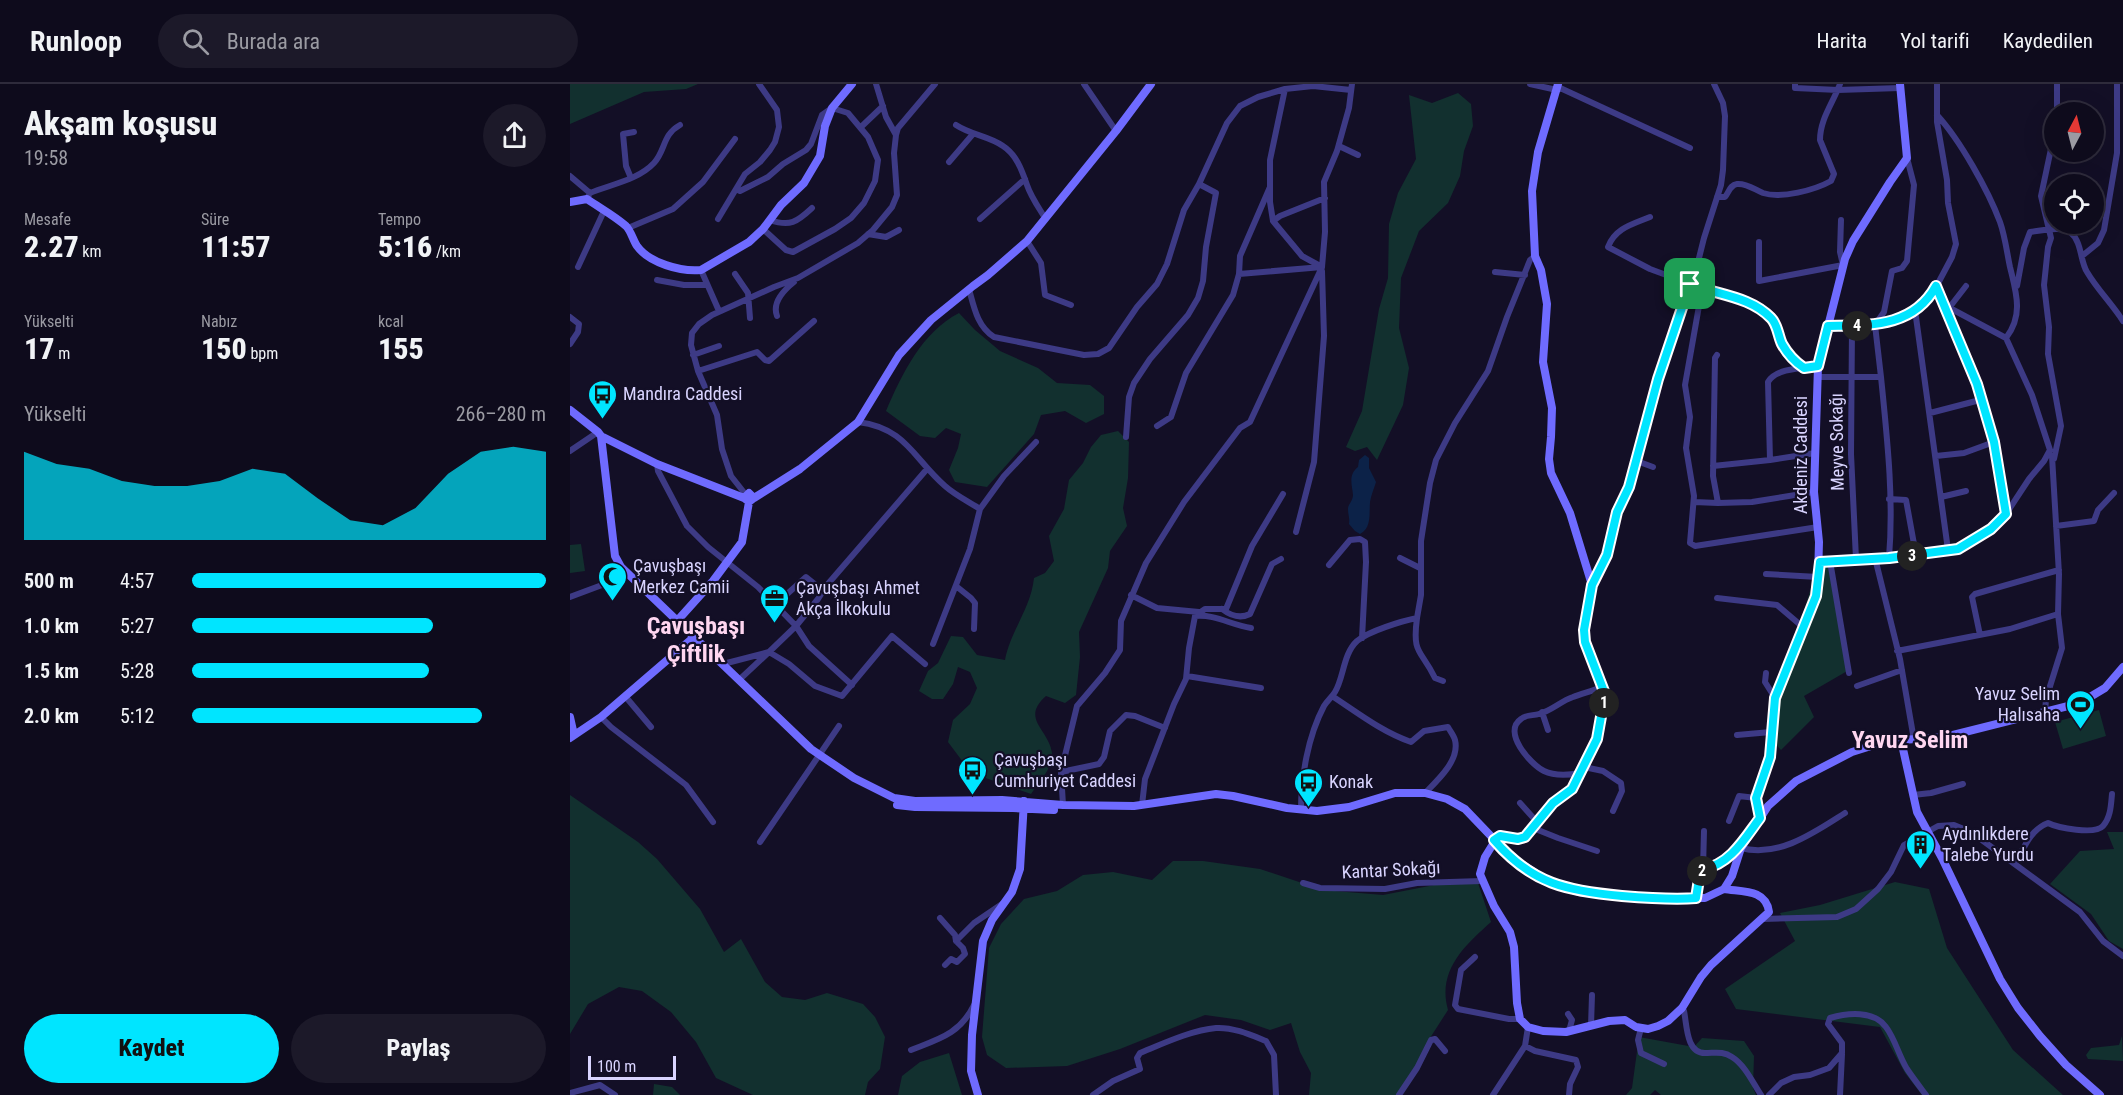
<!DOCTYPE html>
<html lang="tr">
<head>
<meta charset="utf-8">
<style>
	body { margin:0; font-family:"Roboto Condensed",sans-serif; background:#1c1929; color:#f1f3f6; height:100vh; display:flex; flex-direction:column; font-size:22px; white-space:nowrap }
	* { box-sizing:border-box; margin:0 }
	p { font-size:20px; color:#9b9ba3 }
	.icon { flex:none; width:33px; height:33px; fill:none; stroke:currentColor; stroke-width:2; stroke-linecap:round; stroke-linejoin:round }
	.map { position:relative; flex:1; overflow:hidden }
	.drawer { display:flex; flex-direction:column; background:#0e0b1c; width:570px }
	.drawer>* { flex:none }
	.needle { width:39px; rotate:7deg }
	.fabs { position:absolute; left:1474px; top:18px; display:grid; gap:12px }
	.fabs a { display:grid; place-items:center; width:60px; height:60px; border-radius:50%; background:#0e0b1c; box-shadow:0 6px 24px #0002,0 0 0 2px #2e2b3b; font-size:30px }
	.scale { position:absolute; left:18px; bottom:15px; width:88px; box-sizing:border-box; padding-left:6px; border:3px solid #d9d4ff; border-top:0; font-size:16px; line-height:21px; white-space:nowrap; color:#d9d4ff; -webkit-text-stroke:4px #130f26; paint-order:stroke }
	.pin { position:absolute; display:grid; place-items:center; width:51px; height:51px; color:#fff; margin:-26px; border-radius:12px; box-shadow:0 3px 9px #0006 }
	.km { position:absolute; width:30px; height:30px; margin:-15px; border-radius:50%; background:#222; color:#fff; font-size:16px; line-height:30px; text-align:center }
	.round { display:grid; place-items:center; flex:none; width:63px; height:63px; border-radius:32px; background:#1c1929 }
	.head { display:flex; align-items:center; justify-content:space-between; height:102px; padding:0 24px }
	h1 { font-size:33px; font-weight:800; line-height:45px }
	.metrics { display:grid; grid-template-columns:repeat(3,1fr); gap:9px; height:102px; padding:6px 24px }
	.metrics div { display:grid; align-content:center }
	.metrics b { font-size:30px; font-weight:800 }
	.metrics small { font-size:16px; font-weight:400 }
	.metrics p { font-size:16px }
	.chart { height:168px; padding:12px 24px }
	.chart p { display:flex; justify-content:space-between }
	.chart svg { width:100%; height:108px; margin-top:6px; fill:#00e5ff; opacity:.7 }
	.action { display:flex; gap:12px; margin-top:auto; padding:12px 24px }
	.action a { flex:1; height:69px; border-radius:36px; background:#00e5ff; color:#111; font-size:24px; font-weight:800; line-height:69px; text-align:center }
	.action a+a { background:#1c1929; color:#f1f3f6 }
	ul { padding:0 24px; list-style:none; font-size:20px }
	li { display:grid; grid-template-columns:96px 72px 1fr; align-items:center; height:45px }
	li i { height:15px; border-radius:8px; background:#00e5ff }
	header { display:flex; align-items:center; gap:36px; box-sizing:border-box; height:84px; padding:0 30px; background:#0e0b1c; border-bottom:2px solid #2e2b3b }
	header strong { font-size:28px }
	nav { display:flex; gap:33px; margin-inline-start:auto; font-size:21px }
	.search { width:420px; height:54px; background:#1c1929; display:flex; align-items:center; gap:15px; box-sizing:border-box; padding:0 21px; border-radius:33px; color:#9b9ba3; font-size:22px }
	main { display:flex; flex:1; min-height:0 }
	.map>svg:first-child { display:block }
</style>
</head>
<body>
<header>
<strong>Runloop</strong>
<div class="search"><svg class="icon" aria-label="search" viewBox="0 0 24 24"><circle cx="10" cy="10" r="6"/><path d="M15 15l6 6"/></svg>Burada ara</div>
<nav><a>Harita</a><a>Yol tarifi</a><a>Kaydedilen</a></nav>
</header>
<main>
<section class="drawer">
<div class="head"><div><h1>Akşam koşusu</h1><p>19:58</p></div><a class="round"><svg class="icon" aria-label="share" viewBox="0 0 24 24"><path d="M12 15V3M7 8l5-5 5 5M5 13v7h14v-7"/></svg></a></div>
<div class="metrics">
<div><p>Mesafe</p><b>2.27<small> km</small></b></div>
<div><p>Süre</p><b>11:57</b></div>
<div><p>Tempo</p><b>5:16<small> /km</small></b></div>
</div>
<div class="metrics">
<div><p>Yükselti</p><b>17<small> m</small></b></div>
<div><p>Nabız</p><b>150<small> bpm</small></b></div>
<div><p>kcal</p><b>155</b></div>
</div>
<div class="chart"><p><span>Yükselti</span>266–280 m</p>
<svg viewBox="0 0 160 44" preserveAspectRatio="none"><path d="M0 44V8L10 13L20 15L30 20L40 22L50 22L60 20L70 15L80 17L90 27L100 36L110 38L120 31L130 17L140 8L150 6L160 8V44z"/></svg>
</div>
<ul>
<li><b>500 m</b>4:57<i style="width:100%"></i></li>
<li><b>1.0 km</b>5:27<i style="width:68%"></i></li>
<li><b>1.5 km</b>5:28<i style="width:67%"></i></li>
<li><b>2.0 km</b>5:12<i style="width:82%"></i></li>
</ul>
<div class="action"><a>Kaydet</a><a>Paylaş</a></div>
</section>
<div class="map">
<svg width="1553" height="1011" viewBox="0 0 1553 1011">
	<rect width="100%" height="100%" fill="#130f26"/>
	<!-- green -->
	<path fill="#12302f" d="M0,0H128L116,5L74,8L0,40Z
		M888,9L901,20L903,42L894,67L890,92L878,119L849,147L831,194L829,244L839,284L833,321L807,376L797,363L785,367L776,363L792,327L809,225L818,194L819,140L828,109L846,75L839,11L862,19Z
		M389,229L405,246L430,267L468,284L487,299L520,301L534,312V330L516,339L495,327L471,331L464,350L417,403L385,398L379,386L388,364L391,350L376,344L365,354L350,352L316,327C332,290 352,248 389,229Z
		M548,347L559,358L558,394L553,424L557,442L540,467L538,484L509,548L510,573L506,611L495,619L476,612C450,635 479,645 482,669C484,682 468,700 461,710L410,692L412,682L398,676L393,678L378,658L383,636L400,620L407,604L400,588L388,583L383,600L373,615H362L349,607L358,587L368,579L381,552L393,553L407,571L435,576C440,548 461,524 464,494L475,489L484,477L479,452L494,425L499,396L513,379L521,363L531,351Z
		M11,460L15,487L0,489V461Z
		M1259,479L1279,586L1234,612L1244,633L1211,666L1200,654L1203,629L1246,487Z
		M1529,626L1536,652L1493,665L1485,638Z
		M0,711L68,758L87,775L130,825L154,868L171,855L195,898L212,913L235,916L257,909L293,920L305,933L315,953L310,985L298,998L295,1011H183L146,994L126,958L101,928L72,907L49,903L18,920L0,950Z
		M1537,748H1553V865L1539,857L1521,830L1480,800L1510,767L1544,765Z
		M603,777H633L690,785L753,806L813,811L890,796L908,799L921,838C894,862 867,887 878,926L860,954L831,1011H739L741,989L730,968L721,939L700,946L671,936L635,931L550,965L497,982L436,984L417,971L412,953L419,864L431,840L454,815L487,807L513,791L543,788L582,796Z
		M1325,798L1359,805L1377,864L1443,966L1493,1011H1352L1335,989L1310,943L1166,925L1155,905L1225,857L1210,829L1250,821Z
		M1552,952L1553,977L1518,975L1516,971L1521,964L1549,961Z
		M1069,953L1124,963L1132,954L1174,957L1184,972L1183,1004L1186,1011H1091L1085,1006L1080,1011H1056L1062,1004Z
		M379,969L392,1011H328L332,992L350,978Z
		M84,1000L102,1003L110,1011H83Z"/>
	<!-- water -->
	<path fill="#0c2248" d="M795,371L799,374V384L806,398C804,405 801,411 800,418C799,429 802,444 790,450L785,447L779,440C780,434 778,431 778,425C778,420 783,417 783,411C782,400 778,391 788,383L789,376Z"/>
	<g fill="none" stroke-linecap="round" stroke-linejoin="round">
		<!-- street -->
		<path stroke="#3d3a85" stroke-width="6" d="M189,0L207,26L209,43L205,58L200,66L190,78L175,90L166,105L170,107L198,93L213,80L236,66L241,60L252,31L262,24L278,29L298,53L308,76L305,97L294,119L281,134L265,145L223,168L216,166L193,145
			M514,0L546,47
			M960,0L987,6
			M1225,0V4L1268,6L1330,4
			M988,3L1120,64
			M715,5L700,76V118L703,137L732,172L752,183
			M1487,28V0
			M386,41C401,51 419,52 433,62C447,71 452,87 457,101C461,113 469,124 475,134
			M291,43L313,22
			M326,51L328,44L365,0
			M769,62L788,71
			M379,78L403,50
			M0,92L20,109
			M61,94L56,82L53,50L64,48
			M1147,113H1155C1159,108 1160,101 1167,100C1177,99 1185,106 1193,109C1211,115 1245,106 1261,97L1264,90L1250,56C1250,35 1263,19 1270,0
			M17,115L20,109C42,100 68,96 84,79C96,66 92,51 110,41
			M1080,133C1063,140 1045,144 1038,163L1080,185L1142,208L1163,212L1190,225L1203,235L1212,259L1227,280L1234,284
			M148,135L166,105
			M410,135L455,95
			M200,136C220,143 227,138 242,124
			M703,137L710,132L755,114
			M58,144L103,125L133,98L165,55
			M298,150L316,153L329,146
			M457,157L471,179L475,211L501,221
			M1189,158V197L1273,181L1270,168L1271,136
			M1512,172L1528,159L1534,146L1547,69V0
			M8,183L34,127
			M131,186L149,227
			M925,188L955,191
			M165,190L178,209L180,234
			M669,190L752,183
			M87,196L114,201H137
			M1366,202L1407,300L1424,358L1436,429
			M1447,202L1454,164L1460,148C1471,147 1492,141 1501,149C1512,158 1510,177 1517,188C1527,205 1542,220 1553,237
			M399,205C404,223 407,242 424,253L514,271L528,270L539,264L567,223L587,200L597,180L614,126L629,100L657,39L670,22L688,13L715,5L743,2L781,6
			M1132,205L1115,301L1120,333L1116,364L1124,412L1120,459L1125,462L1248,443
			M1376,222L1436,254
			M1379,224L1396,202
			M1345,226L1378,466
			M207,232C202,219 214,206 224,198
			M0,233L9,240L8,248L0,260
			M1258,242L1305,241L1338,231L1354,219L1365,205L1382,173L1386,160L1378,119L1377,96L1367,38V0
			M1282,242L1281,370L1286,475
			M123,271L149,262
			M1147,271L1145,274L1143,392L1148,419L1182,418L1244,408
			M128,287L187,268L195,276L199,277L244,237
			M1247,293H1311C1317,353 1324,414 1319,474
			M1311,293L1305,241L1314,228L1322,187L1332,184L1337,177L1344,101L1337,74
			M1360,329L1410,316
			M288,338C336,344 343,374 375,402C385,411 399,418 410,425
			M587,342L601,333L616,289L663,211L669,190L670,172L700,103
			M556,353L559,313L564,299L580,275L618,231L628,214L633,197L636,163L646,109L629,100
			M0,367L28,348
			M1366,372L1394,369L1424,358
			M1484,375L1491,342L1478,270L1479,243L1474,201L1478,163L1481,154L1471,112L1485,46
			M1064,376L1083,383
			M1200,376L1198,298C1206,284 1233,284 1248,282
			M87,380L88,387L117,442L138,463L188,503L226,542L199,568L153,580
			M1143,382L1200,376L1245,369
			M176,411L161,392L152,365L147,331L128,287L121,261L122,249L129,240L142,231L204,203L228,194L288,159L303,146L322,123L327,111L324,69L326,51L316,33L306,0
			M1371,413L1396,407
			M1319,415L1336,416L1346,471
			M1124,418L1148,419
			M1486,442L1524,437L1528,426L1544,409
			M726,448L744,378L754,252L752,187
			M830,474L850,484
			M1305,474L1330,575L1344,656
			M1260,477L1279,589
			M1250,478L1319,474L1387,465L1421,445L1436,430L1459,395L1474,377L1480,366L1462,311L1436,254C1454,231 1446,208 1440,183C1437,169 1435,152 1430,138C1418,106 1390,56 1367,31
			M759,481L780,456L790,455L795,458L796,478L792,554
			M1196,490L1248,493
			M1022,501L1037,471L1047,428L1059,403L1088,295L1105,247L1117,206L1125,190L1134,154L1151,101L1153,86L1155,32L1153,19L1144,0
			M386,502L401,514L405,519L404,545
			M561,511L587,524L629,528
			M0,513L32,501L55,488
			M1147,514L1207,521L1234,544
			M206,520L236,493L246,501L252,509
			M652,525C661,532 670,535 680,530L702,480L711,475
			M625,532C645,530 661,541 681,544
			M847,534C842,571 851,565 865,594L873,597
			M1410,551L1402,513L1405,510L1489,486
			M363,560L400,465L410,425L434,392L466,358
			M1327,567L1440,545L1488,530
			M1196,589L1195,598L1205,614
			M617,592L691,604
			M169,596L199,568L219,580L245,602L272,612L322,552L355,580
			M282,601L239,562L226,542L248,515L257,501L357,385
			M1287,602L1332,586
			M55,612L81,643
			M762,612C788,629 812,648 841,658L854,647L878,643C880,647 884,652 885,656C890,676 868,696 855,709
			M972,628L978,646
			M1475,629L1476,615L1492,564L1488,530L1489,490L1482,372
			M31,633L41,643L116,701L143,738
			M1167,651L1201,648
			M1014,683L1033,687L1051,699L1052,707L1043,727
			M491,688L529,680L534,673L540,647L556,631L565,632L595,644
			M1011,689C1000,691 984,692 974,687C960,680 932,648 951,635C957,630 963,632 969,630C981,627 991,617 1003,613C1013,609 1023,607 1034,602
			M1343,711L1361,709L1393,700
			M950,719L967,738
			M493,721L491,688L507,622L535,589L550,566L551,537L576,479L614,418L670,344L680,338L752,183L755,148L754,98L767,67L779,24L782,0
			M572,721L575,695L604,620L616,595L619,564L625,532L635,525H656L682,462L713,410
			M731,726C731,693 738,652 754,622C757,617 762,613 765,608C774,593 773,570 787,557C799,547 832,537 847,534L851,511V457L860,399L866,376L885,339L918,287L937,233L960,176L965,172
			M1159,737L1169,712L1186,714
			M963,744L988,754L1027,767
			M190,758L269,642
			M1171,764C1209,774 1245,748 1275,729
			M1445,780C1454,764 1460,746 1478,739C1488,744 1525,751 1533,742C1541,733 1541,720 1542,710
			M1133,785L1144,783L1172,760
			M733,799L750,804L815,805L847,799L912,797
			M1127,814L1129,795L1133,785L1134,747
			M370,834L385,851L386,857
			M1193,835L1267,833L1286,825L1308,805L1321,788L1334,761L1368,742L1384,741L1401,748L1510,828L1533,857L1553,872
			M905,873L891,886L885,921L888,925L939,935H950
			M375,881L381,875L387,878L395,870L393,864L386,857L404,839L432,820
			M1112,924L1114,927C1117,941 1116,969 1135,969C1146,969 1153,967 1162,973C1175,981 1183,999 1191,1011
			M998,930L1002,936L999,947
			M1021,942L1022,911
			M1071,944L1068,956L1071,969L1094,980
			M955,962L965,967L1006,976L1008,983L1000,1000L999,1011
			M341,966C369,955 390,950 404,921
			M0,1009L30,1001L45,1011
			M523,1011L543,997L570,985L567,974L570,969C592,960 622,946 646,944C663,943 681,951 696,957L704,971L706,1011
			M829,1011L847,984L861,956L865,955L875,967
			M923,1011L955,962L958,943
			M1199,1011L1211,999L1224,993L1240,991L1259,984L1272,969V959L1258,940L1260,934C1277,929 1304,926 1316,943C1325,955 1329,972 1337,985C1343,994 1350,1003 1356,1011
			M1270,1011L1272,970"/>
		<!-- secondary -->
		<path stroke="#6f6bff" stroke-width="8" d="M988,0L968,68L962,107L965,172L971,186L977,220L973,278L982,324L981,353L979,375L981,389L1000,429L1022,501L1014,546L1015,558L1035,610L1027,655L1002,705L983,719L955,752L948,755L928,752L915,773L910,790L924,822L940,848L944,863L947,919L950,935L958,943L973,947L996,948L1039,937L1055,936L1066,943L1078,945L1088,942L1098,937L1112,924L1131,893L1141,881L1199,828C1196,805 1172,808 1154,805
			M0,118L17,115C30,124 45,132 56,142C61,147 63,156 67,162C79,179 111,188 131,186L179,158L193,145L211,121L234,99L250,72L255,42L262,24L282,0
			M0,326L28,348L31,352L45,472L51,483L241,665L284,694L324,714L345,717L432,716L493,721L564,722L646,710L663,712L717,724L747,727L779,723L825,709H855L877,715L895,725L941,773L984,801L1009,808L1074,814H1135L1154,805L1162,792L1171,764L1198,722L1226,697L1282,668L1317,657L1375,653L1510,619L1535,604L1553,583
			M31,352L87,380L174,414L179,418L184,414L179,409L174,414
			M184,414L230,385L288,338L329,271L361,236L403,202L418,191L457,157L546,47L581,0
			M107,537L143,497L172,458L179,418
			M0,633L4,651
			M0,654L31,633L124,553
			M1331,656L1347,728L1372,774L1430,895L1448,924L1470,952L1496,981L1530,1011
			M327,721L345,723L443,724L484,726
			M1190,734L1186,714L1200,673L1205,614L1246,512L1248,493L1249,458L1244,408L1248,282L1275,175L1283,157L1320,98L1337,74L1330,0
			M408,1011L401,987L402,951L413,857L422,836L442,808L450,785L454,717"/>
	</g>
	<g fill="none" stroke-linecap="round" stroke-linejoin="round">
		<defs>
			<path id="route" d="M1120,200C1147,211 1180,212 1201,234C1208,241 1208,252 1212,260C1217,269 1225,278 1234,284L1248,282L1258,242C1299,241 1343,244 1366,202L1407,300L1424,358L1436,430L1421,445L1388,465L1319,474L1250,478L1246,512L1205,614L1200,673L1186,714L1190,734C1175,754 1160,781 1133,785L1129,795L1126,814C1102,816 1077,814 1052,812C997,807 962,800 924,756L930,752L948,755L955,753L983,719L1002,705L1027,655L1035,610L1015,558L1014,546L1022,501L1037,471L1047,428L1059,403L1088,295Z"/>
		</defs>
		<!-- route casing -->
		<use href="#route" stroke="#fff" stroke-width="12"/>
		<!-- route -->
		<use href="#route" stroke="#00e5ff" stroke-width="8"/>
	</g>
	<!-- icons -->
	<defs>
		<symbol id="bus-pin" viewBox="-11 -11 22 30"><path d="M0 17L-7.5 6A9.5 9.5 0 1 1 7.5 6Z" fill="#00e5ff" stroke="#130f26"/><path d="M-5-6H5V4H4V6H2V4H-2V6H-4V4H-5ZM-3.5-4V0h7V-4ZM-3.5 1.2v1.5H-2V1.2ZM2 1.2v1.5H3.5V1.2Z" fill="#111"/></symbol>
		<symbol id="mosque-pin" viewBox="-11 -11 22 30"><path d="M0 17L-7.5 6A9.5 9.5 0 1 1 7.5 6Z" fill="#00e5ff" stroke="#130f26"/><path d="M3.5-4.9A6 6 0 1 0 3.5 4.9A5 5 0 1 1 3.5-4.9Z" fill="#111"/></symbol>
		<symbol id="office-pin" viewBox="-11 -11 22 30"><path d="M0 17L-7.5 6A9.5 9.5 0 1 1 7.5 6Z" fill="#00e5ff" stroke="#130f26"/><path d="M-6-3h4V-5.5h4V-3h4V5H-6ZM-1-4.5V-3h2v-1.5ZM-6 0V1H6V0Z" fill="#111"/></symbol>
		<symbol id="stadium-pin" viewBox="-11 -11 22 30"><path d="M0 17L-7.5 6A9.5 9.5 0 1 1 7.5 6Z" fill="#00e5ff" stroke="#130f26"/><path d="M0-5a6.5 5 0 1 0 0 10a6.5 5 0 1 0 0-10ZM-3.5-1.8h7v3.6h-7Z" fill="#111"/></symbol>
		<symbol id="building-pin" viewBox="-11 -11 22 30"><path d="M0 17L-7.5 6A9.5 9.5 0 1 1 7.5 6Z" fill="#00e5ff" stroke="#130f26"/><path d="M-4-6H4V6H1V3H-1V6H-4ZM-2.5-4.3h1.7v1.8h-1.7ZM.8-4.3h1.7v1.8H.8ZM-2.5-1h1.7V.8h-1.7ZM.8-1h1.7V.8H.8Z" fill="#111"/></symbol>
	</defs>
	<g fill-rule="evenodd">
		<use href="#bus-pin" x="16" y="294" width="33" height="45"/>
		<use href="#mosque-pin" x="26" y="476" width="33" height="45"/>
		<use href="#office-pin" x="188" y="498" width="33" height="45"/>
		<use href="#stadium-pin" x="1494" y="604" width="33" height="45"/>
		<use href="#bus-pin" x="386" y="670" width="33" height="45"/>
		<use href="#bus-pin" x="722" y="682" width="33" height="45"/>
		<use href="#building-pin" x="1334" y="744" width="33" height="45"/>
	</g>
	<g text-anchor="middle" stroke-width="4.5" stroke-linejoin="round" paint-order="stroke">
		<!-- poi labels -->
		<g font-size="18" fill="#d9d4ff" stroke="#130f26" text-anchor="start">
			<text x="53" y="316">Mandıra Caddesi</text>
			<text x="63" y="488">Çavuşbaşı<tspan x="63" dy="21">Merkez Camii</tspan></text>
			<text x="226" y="510">Çavuşbaşı Ahmet<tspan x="226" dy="21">Akça İlkokulu</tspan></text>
			<text x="1490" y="616" text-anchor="end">Yavuz Selim<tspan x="1490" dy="21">Halısaha</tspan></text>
			<text x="424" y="682">Çavuşbaşı<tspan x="424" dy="21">Cumhuriyet Caddesi</tspan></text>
			<text x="759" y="704">Konak</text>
			<text x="1372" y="756">Aydınlıkdere<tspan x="1372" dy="21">Talebe Yurdu</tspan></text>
		</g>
		<!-- street labels -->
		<g font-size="18" fill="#d9d4ff" stroke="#130f26">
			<text transform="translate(1267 358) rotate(-91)" y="6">Meyve Sokağı</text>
			<text transform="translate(1231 371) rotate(-90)" y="6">Akdeniz Caddesi</text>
			<text transform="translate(821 786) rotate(-3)" y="6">Kantar Sokağı</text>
		</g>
		<!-- district labels -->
		<g font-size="24" font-weight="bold" fill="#ffd6f0" stroke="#130f26">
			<text x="126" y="550">Çavuşbaşı<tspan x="126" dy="28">Çiftlik</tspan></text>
			<text x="1340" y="664">Yavuz Selim</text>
		</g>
	</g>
</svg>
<div class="fabs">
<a><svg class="needle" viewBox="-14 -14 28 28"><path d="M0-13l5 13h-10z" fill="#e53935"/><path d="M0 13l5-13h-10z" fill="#9b9ba3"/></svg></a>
<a><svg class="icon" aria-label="locate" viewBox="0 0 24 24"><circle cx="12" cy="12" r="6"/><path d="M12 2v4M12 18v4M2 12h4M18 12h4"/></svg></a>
</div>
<div class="scale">100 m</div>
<div class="pin" style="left:1120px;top:200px;background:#1e9e55"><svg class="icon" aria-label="arrive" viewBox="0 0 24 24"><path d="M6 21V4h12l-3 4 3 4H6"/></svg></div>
<b class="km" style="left:1034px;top:619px">1</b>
<b class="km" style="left:1132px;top:787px">2</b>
<b class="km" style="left:1342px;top:472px">3</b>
<b class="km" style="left:1287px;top:242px">4</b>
</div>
</main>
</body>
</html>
